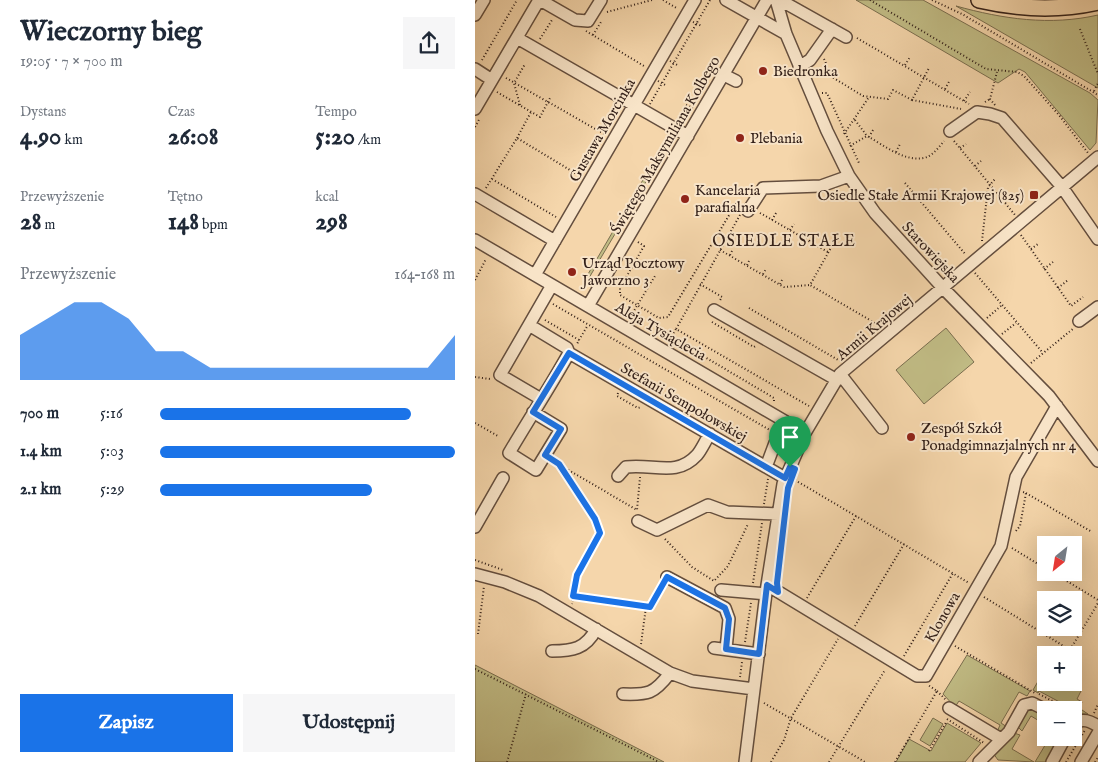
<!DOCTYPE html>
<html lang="pl">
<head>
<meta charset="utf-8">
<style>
	body { margin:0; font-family:"IM FELL English",serif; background:#f6f6f7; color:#1f2937; height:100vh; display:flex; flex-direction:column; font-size:19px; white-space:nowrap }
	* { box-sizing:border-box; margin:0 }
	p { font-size:16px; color:#747a83 }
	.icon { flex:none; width:28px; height:28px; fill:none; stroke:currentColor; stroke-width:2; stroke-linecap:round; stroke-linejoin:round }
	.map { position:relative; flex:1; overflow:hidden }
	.drawer { display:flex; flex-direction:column; background:#fff; width:475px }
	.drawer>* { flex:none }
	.needle { width:32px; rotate:210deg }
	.tools { position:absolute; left:562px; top:536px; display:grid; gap:10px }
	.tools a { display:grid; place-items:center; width:45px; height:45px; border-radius:0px; background:#fff; box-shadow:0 5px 20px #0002; font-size:25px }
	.pin { position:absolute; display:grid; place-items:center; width:42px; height:42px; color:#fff; margin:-51px -21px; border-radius:50% 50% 50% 0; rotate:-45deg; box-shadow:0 0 5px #0007 }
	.pin .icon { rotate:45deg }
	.round { display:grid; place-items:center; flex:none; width:52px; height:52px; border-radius:0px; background:#f6f6f7 }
	.summary { display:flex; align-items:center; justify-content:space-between; height:85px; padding:0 20px }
	h1 { font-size:28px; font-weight:700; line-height:38px }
	.metrics { display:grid; grid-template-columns:repeat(3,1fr); gap:8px; height:85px; padding:5px 20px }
	.metrics div { display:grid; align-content:center }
	.metrics b { font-size:25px; font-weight:700 }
	.metrics small { font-size:14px; font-weight:400 }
	.metrics p { font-size:14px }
	.chart { height:140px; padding:10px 20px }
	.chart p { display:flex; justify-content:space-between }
	.chart svg { width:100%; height:90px; margin-top:5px; fill:#1a73e8; opacity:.7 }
	.cta { display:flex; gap:10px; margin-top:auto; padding:10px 20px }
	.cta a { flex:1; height:58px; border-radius:0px; background:#1a73e8; color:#fff; font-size:20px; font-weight:700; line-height:58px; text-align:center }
	.cta a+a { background:#f6f6f7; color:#1f2937 }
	ul { padding:0 20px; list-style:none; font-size:16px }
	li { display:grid; grid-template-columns:80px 60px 1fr; align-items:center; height:38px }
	li i { height:12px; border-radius:6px; background:#1a73e8 }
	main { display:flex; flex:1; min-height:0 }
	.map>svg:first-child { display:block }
</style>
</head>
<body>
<main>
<section class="drawer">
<div class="summary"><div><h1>Wieczorny bieg</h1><p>19:05 · 7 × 700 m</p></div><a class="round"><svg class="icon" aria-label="share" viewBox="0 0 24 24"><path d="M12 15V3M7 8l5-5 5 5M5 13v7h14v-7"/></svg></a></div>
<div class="metrics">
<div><p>Dystans</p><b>4.90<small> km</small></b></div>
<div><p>Czas</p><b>26:08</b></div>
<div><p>Tempo</p><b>5:20<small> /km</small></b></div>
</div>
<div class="metrics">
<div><p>Przewyższenie</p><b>28<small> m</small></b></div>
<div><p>Tętno</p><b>148<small> bpm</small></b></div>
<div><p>kcal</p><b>298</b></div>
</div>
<div class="chart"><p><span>Przewyższenie</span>164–168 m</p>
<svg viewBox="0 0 160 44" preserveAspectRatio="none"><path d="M0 44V22L10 14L20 6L30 6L40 14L50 30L60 30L70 38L80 38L90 38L100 38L110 38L120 38L130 38L140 38L150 38L160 22V44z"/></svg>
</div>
<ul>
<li><b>700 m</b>5:16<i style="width:85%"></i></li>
<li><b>1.4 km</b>5:03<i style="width:100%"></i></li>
<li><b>2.1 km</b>5:29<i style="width:72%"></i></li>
</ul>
<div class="cta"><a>Zapisz</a><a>Udostępnij</a></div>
</section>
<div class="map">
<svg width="623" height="762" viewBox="0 0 623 762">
	<rect width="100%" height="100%" fill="#f5d6ab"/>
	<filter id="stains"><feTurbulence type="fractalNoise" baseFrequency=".004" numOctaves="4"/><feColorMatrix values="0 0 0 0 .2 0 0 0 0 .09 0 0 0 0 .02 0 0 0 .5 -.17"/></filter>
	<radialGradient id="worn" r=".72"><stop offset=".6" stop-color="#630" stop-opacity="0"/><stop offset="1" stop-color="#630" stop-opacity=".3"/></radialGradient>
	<!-- green -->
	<path fill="#c1bc85" stroke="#7a6e4f" d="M381,0H448L615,93L623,100L621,143L615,150L550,72L544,69L523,83Z
		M481,6C528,19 575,26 623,15V88Z
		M186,149L189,151L111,283L109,281Z
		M471,328L499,362L449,404L421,370Z
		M492,655L555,691L552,696L544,692L526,723L532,727L529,732H522L525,725L484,701L480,707L468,694Z
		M0,665L189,762H0Z
		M569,671L571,682L590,683L606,691L602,699L607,702L604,708L613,714H607L564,691L563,693L558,690Z
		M552,709H560L571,716V725L556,716L547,731L543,727Z
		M458,718L468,724L455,746L445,740Z
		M472,723L506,743L490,762H421L434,739L456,751Z
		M539,733L545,735L537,749L559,762L523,760L518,753Z
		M572,742L581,748L573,762H560Z"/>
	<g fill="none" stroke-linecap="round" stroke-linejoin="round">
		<defs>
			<path id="minor" d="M65,0L100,20L113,21L126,0
				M251,0L311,34
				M301,0L311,34L352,131L374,176L400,213L468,288L574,396L623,461
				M303,6L312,4L371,37
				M0,15L9,0
				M42,38L213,136
				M324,67L335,60L357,29
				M0,69L17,80
				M249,75L261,81
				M0,109L64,0
				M475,131L502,112L515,114L527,118L587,187L623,239
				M0,194L80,241
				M273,211L288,188L346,186L374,176
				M0,240L330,433
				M60,275L220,0
				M113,306L292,0
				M239,310L362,380
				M604,321L623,307
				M54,325L92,348L94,353L310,478
				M365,374L407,428
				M66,399L25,375L77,285
				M58,412L86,429L61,470L34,453C54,419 75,387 94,353
				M291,467L300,443
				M143,476L151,467C178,463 201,478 222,455C227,449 230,441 235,434
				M163,521L182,530L233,505L252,512L303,514
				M0,527L28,478
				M0,574L30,582L64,596L195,673L217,681L279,689
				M192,577L250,608L254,619L251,649
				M292,585L442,676H451L526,546L541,477L582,406
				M246,590L291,594
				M239,648L284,654
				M77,651C97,651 111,649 121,629
				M148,694C173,695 179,694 195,673
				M474,708L526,739
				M599,723C608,718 615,721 623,726
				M270,762L292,585L308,484L330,433L365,374L623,157
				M504,762L534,732L549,705L557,703L571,710
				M577,762L590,738
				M606,762L623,733"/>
			<path id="major" d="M504,0C543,9 584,11 623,2"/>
		</defs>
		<!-- minor casing -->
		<use href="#minor" stroke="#644e3e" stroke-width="14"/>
		<!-- major casing -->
		<use href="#major" stroke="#332019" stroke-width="18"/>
		<!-- path -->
		<path stroke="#332019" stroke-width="2" stroke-dasharray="1 2.5" stroke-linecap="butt" d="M188,0L203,9
			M395,0L511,69L542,72L549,76L584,115L613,153
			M457,0L487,14L623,95
			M132,12L177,0
			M218,22L227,26
			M605,29L623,74
			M111,31L169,66
			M118,35L126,22
			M382,38L494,104
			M65,39L77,20
			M349,59L357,77L388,96L413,99L418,90L437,100L454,68
			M7,60L42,0
			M195,61L204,66
			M430,65L435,57
			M31,78L131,135
			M183,81L192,86
			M470,89L475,80
			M619,91L623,83
			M22,92L65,117L75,98
			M347,93H352L384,163
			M437,100L486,109
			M489,101L495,92
			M510,102L515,99
			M175,104L235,0
			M45,105L39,83L50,64
			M211,105L218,108
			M520,105L515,99L522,72
			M380,120L392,136
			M0,127L5,118
			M369,134L394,97
			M394,137L398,130
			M42,138L56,112
			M479,141L540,215
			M375,146L392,136C409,145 431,164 452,157C458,155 465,146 469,141
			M485,148L491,144
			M421,152L425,144
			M500,166L506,161
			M17,179L81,217
			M430,183L491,255
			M11,188L42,138L105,176
			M530,202L535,197
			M285,213L353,252
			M265,215L201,329L334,406
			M297,220L301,213
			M315,230L319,224
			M546,235L596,306L608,297
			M335,241L338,235
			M507,241L513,187L520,179
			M163,242L169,246L145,288V295L184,318L193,317L262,202L265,204
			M357,246L335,285L405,326
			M556,249L563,244
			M245,250L309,287L335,285
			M255,255L258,249
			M272,265L275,259
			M569,269L578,262
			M500,273L568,353
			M288,274L291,269
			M0,280L11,259
			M225,284L247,297L244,302
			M305,284L308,278
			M583,288L593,280
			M78,304L298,432
			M274,308L365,361
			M512,318L527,305
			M154,319L180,276
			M70,320L104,340L102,344
			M237,322L279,347L282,345
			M527,334L541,323
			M104,340L113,325
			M193,342L201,329
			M208,351L213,347L299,398V402
			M556,363L599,328
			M0,377L15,379
			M143,393L142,396L163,408L167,407
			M0,423L23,436
			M78,461L162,510L165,477
			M84,464L120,519L125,533L102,575L97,604
			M320,480L494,583
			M551,493L617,532
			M289,504L293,479
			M541,531L545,526L551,493L548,492
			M190,539L217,567L239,581L253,566L273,524
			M537,548L571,569
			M0,560L28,570
			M577,572L623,600
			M278,583L287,523
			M98,596L175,607L187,585
			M509,597L595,650L623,603
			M332,598L381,516
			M380,626L429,544
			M3,634L9,586
			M270,642L276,603
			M166,644L171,607
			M480,646L560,693
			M429,656L478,573
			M0,669L184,762
			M265,677L267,662
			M462,691L471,700
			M564,694L595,710
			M289,703L390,762
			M619,713L623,704
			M472,719L509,743
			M454,751L472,721
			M32,762L51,694
			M296,762L309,740L316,718L363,639
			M354,762L410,670
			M420,762L462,691L453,685
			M591,762L610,730
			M620,762L623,757"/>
		<!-- minor -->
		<use href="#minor" stroke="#f8e4c8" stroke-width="11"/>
		<!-- major -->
		<use href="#major" stroke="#f5d6ab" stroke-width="15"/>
	</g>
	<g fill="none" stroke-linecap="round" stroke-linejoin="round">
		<defs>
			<path id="route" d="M94,353L310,478L315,467L320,469L313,488L302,583L303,592L292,585L284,654L251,649L254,619L250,608L192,577L175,607L98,596L102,575L125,533L120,519L84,464L70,455L86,429L58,412Z"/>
		</defs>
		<!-- route casing -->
		<use href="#route" stroke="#fff" stroke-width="10"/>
		<!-- route -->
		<use href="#route" stroke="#1a73e8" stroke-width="6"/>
	</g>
	<!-- markers -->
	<g fill="#8f2418" stroke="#f8e4c8" stroke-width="2">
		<circle cx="288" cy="71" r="5"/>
		<circle cx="265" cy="138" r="5"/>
		<rect x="554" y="190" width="10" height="10" rx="2.5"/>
		<circle cx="210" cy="199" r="5"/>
		<circle cx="97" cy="272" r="5"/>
		<circle cx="436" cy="437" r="5"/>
	</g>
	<g text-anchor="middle" stroke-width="4" stroke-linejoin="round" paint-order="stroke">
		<!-- poi labels -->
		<g font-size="15" fill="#332019" stroke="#f8e4c8" text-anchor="start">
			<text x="298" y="76">Biedronka</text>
			<text x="275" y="143">Plebania</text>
			<text x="220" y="195">Kancelaria<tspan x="220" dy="17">parafialna</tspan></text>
			<text x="549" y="200" text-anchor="end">Osiedle Stałe Armii Krajowej (825)</text>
			<text x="107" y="268">Urząd Pocztowy<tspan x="107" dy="17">Jaworzno 3</tspan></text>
			<text x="446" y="433">Zespół Szkół<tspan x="446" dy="17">Ponadgimnazjalnych nr 4</tspan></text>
		</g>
		<!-- street labels -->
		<g font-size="15" fill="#332019" stroke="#f8e4c8">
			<text transform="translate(127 130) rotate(-60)" y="5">Gustawa Morcinka</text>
			<text transform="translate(190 145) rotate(-60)" y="5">Świętego Maksymiliana Kolbego</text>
			<text transform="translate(456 252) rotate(47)" y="5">Starowiejska</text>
			<text transform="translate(399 327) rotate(-40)" y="5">Armii Krajowej</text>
			<text transform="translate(186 331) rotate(30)" y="5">Aleja Tysiąclecia</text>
			<text transform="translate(209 402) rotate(30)" y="5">Stefanii Sempołowskiej</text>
			<text transform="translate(467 617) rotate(-60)" y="5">Klonowa</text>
		</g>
		<!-- neighbourhood labels -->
		<g font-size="16" letter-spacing="1" fill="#332019" stroke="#f8e4c8">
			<text x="309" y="246">OSIEDLE STAŁE</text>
		</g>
	</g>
	<rect width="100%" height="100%" filter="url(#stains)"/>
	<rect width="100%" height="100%" fill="url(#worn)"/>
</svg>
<div class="tools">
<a><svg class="needle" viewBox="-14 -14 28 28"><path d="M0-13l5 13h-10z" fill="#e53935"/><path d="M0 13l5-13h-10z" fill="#747a83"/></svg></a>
<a><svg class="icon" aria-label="layers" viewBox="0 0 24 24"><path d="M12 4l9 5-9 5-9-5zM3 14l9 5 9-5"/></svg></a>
<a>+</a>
<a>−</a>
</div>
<div class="pin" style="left:315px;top:467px;background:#1e9e55"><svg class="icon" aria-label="arrive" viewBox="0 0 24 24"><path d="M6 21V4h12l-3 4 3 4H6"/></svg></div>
</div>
</main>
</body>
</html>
